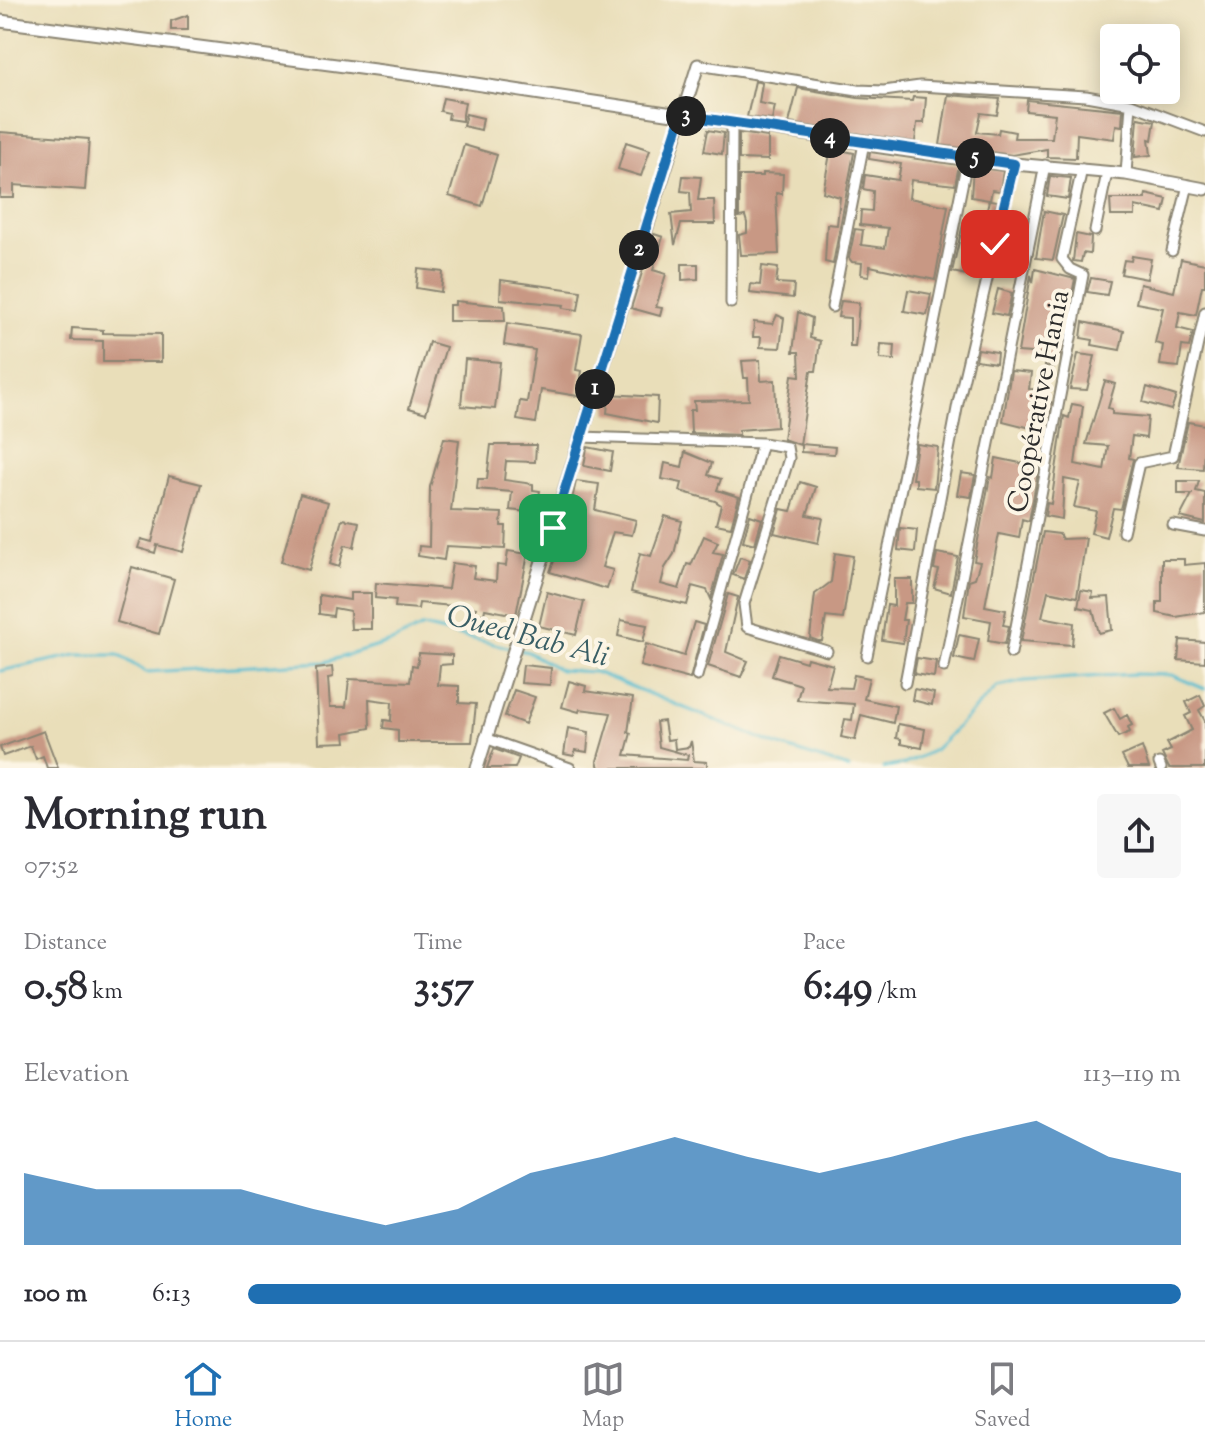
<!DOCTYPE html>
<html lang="en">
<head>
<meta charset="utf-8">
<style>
	body { margin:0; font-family:"Sorts Mill Goudy",serif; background:#f7f7f7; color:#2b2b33; height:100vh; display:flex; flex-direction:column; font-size:30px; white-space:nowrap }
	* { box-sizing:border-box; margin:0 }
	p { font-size:26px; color:#7c7c81 }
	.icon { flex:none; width:44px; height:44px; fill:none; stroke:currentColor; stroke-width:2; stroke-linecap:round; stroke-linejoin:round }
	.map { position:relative; height:768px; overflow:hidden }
	.details { display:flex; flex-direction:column; background:#fff; flex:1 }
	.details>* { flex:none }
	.buttons { position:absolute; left:1100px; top:24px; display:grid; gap:16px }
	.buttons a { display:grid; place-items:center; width:80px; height:80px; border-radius:8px; background:#fff; box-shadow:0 4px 20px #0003; font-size:40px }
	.pin { position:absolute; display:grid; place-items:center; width:68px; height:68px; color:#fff; margin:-34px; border-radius:16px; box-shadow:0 4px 12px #0006 }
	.km { position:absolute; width:40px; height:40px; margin:-20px; border-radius:50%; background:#222; color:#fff; font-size:22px; line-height:40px; text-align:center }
	.round { display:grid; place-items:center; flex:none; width:84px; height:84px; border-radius:8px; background:#f7f7f7 }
	.overview { display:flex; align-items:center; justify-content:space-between; height:136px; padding:0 24px }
	h1 { font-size:44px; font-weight:800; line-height:60px }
	.metrics { display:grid; grid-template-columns:repeat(3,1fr); gap:12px; height:136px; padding:8px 24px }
	.metrics div { display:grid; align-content:center }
	.metrics b { font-size:40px; font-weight:800 }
	.metrics small { font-size:22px; font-weight:400 }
	.metrics p { font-size:22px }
	.chart { height:224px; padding:16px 24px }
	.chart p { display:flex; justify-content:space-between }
	.chart svg { width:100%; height:144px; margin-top:8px; fill:#1f6fb2; opacity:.7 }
	ul { padding:0 24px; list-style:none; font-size:26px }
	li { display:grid; grid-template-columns:128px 96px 1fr; align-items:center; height:60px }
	li i { height:20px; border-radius:10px; background:#1f6fb2 }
	.tab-bar { display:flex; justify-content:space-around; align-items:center; height:112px; border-top:2px solid #e1e1e2; background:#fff; font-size:22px; color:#7c7c81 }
	.tab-bar a { display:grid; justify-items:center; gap:4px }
	.tab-bar .selected { color:#1f6fb2 }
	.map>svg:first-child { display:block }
</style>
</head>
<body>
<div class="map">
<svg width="1205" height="768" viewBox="0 0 1205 768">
	<rect width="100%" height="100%" fill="#fcf5e5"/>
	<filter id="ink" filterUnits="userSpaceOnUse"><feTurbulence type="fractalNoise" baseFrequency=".0125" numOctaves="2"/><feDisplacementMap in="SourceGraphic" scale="16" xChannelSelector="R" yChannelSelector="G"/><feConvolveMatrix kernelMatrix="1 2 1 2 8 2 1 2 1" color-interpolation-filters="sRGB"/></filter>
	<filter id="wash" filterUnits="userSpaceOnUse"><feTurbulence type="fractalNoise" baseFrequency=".006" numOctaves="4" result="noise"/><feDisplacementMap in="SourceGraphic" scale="32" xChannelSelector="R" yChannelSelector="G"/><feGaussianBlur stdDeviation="1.8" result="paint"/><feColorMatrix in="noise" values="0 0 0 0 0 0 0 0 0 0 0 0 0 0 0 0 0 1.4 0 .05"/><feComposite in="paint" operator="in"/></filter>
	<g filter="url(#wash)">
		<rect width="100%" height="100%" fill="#e9deb9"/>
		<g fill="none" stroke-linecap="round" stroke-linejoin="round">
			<!-- stream -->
			<path stroke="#53bcd0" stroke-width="3" d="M0,671L77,655H118L146,672L325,662L392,642L423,627L528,652L560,670L595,672L777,745L849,768
				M883,768L905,764L934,750L997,687L1025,681L1134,674L1172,675L1205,689"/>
		</g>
		<g id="blocks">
			<!-- building -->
			<path fill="#c89884" d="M188,15V30H171V21Z
				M755,81L762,83L759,103L775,106L772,120L747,117Z
				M798,88L858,98L912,101L913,97L926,98L924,123H917L915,142L789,123Z
				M948,95L1000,99L997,115L981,113L977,132L998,134L999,129L1015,132L1014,138H1052L1055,114L1026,111L1027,100L1123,110L1122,126L1116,125L1114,139L1077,134L1076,158L1047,157V149L1012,155L940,145Z
				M443,98L465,102L462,121L448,119L449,113L440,111Z
				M466,114L483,118L481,130L463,126Z
				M1138,118L1155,121L1152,140L1149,139L1151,155L1135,157Z
				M708,130L724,133L722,154L704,151Z
				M0,132L89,139L85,190L14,185V198H0Z
				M739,133L768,137V160L739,159Z
				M626,142L650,150L641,176L618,169Z
				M464,145L497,155L482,206L449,196Z
				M831,148L854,153L833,264L825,262L827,224L837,225L840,197L823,192Z
				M870,152L959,165L955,185L911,180L909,198L948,206L935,280L870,266L869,276L861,275L862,263L852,262L849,258L855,229L863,230L861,245L885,248L888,228L860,225L861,210L872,211L873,191L863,189L865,175L898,180L901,164L869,159Z
				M973,167L1003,171L1000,191L992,190L990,200L998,201L995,211L987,209L989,200L971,197Z
				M763,173L783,174L782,194L776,193L779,254L741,255L739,235L747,233V223L745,216L739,217V176H763Z
				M683,176L701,177L698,200H714L715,224H681L675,245L671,214L691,212L690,192L681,191Z
				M1050,176L1071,178L1068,199L1047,196Z
				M1146,194L1167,199L1164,212L1135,206V216H1111L1110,199H1145Z
				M1044,211L1063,215L1053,260L1036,258Z
				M964,220L984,223L983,261L976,260L972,276L952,272Z
				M654,234L663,237L653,270L666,274L656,307L662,308L660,316L631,308Z
				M1076,234L1091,237L1090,254L1083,253L1081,262L1073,261Z
				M1132,256L1151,259L1147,279L1121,274L1124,260L1131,261Z
				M1181,259L1205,264V286H1202L1196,315L1180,312L1177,328L1193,332L1189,347L1182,346L1179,367L1160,365L1163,345L1155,343L1163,308L1136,303L1140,284L1174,292Z
				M682,264H698V279L682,280Z
				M762,266L778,268L776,283L794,284L793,298L750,293L751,284L760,285Z
				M418,269L443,272L441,292L416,288Z
				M1035,269L1075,279L1060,353L1059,359L1055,358L1054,367L1045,366L1046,354L1018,352L1031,275L1033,283Z
				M1091,278L1110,281L1107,295L1087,292Z
				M501,280L581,291L578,310L563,308L564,305L500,299Z
				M998,289L1012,293L1007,316L992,313Z
				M908,290L931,294L927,315L904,311Z
				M455,301L504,306L505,321H449V305H455Z
				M841,301L859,303L855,347H850V318L838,317Z
				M798,312L812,318L810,338L820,341L816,371H811L800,445L783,439L792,375L800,376L799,352H793Z
				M777,315L784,318L780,348L760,347L761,337H753L754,322L773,324Z
				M1083,322L1124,331L1120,350L1092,345L1093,340L1081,338Z
				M507,323L582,334L576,370L582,371L578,396L541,390L536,423L517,420L520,401L527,402L535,350L504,345Z
				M72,328L103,330V333L161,334V362H103V341L71,340Z
				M429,342L446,347L426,413L409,408Z
				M881,344L895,345L894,360L880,359Z
				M978,349L997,352L996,363L976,360Z
				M1078,354L1095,356L1087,390L1070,389Z
				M465,359L500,362L495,409L461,406Z
				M760,360L761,381L775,380L777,427L739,430V435L691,433L690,410H695L694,401L749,400L748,378H744L742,361Z
				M1011,371L1031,373L1029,389L1047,390L1046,401L1051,402L1045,437L1030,434L1031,428L1003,421Z
				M1105,381L1115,384L1108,408L1112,409V414L1148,417L1146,438L1132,436L1129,458L1133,459L1121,509L1113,508L1106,537L1091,533L1096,511L1074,507L1080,482L1064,479L1062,519L1045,516L1047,503L1051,504L1063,422L1064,416L1069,418L1072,404L1083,406L1075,464L1104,470L1108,446L1086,444Z
				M1147,387L1176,396L1171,410L1143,402Z
				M609,394L658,397L657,423L607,413Z
				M1188,422L1205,425L1203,469L1178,467Z
				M444,438L459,440L451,511L502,513L501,526H506L505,549L446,546L444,560L418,556L419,546L429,547L430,487Z
				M801,444L835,447L834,454L801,452Z
				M917,444L938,447L934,488L916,486V479H912Z
				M491,445H536L535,462L506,461L504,480L533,484V490L540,491L538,501L547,502L545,514L510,510L512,492L477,489L478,479H487Z
				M587,447L613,452L610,471L584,466Z
				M685,452L712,463L708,475L721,479L717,490L739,497L731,527L716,524L721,505L715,501L680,491L682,483L662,479L665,463L682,467Z
				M1027,453L1041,456L1029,521L1022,519L1019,538L999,534L985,606L1006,610L1003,625L1009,626L1005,644L988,641L991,621L964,616L969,580L975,578L980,562L974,561L990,477L993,478L996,458L1025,464Z
				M961,473L975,475L971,497L957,495Z
				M169,476L201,484L183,552L157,545L155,553L138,548L141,539L152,542Z
				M576,481L599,484L595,510L636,520L632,535L613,532L602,567L613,570L607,589L550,572L565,531Z
				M1178,481H1199L1196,491L1205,493V523L1180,517L1192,494H1178Z
				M800,482L816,487L807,515L823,518L818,543L774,533L781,509L791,511Z
				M300,494L328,502L309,570L281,562Z
				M750,515L762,519L755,544L743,541Z
				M665,516L682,521L674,554L665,568L661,584L679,589L687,564L691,565L704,536L718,542L713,552L723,554L711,599L707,590L692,586L687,605L631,592L640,553L651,556Z
				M342,519L359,522L354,547L345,545L339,567L330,564Z
				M900,528L917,530L915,552L898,550Z
				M1043,532L1059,534L1062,539L1086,538L1077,597L1048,591L1042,617L1074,623L1072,645L1021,641Z
				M508,551L528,554L516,615L485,609L484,614H475L476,608L419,603L418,609L395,607L396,600L375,598L376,583L448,589L452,563L475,566L473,578L496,581L497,565L506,566Z
				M835,553L853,556L843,619L826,617L822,641H818L810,638L815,594L831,582Z
				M937,553L958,557L951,593L934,588L939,570L934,569Z
				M740,557L750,560L744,579L733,575Z
				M1162,559H1184V565L1205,563V612L1176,617L1157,613V602H1162Z
				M132,567L174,579L159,634L117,622Z
				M894,579H912V603H905L902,620H906L903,643L882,640L887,605L894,606Z
				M1081,590L1093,592L1092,598L1109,597L1112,630L1099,633L1093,610L1078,607Z
				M547,592L584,602L576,635L539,626Z
				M350,593H371V629H351L350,611L334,608L333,616L319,614V595L350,600Z
				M728,594L738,597L726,652L748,661L741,677L708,666Z
				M621,620L647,625L643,642L618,636Z
				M694,622L704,625L690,679L640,666L646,644L684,656Z
				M959,635L979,639L974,662L954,658Z
				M1180,640L1205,642V662L1178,660Z
				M419,653L452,655V664L440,665L438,685L459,686V703L476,704L472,742H398V730L383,728L384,720L391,721L392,702L369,699L370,728L345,733L346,742L319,743L316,669L332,667L333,677L328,678L330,707H346L349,679L410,682L412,665L417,666Z
				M779,654L806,662L807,658L833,665L827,687L851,688L854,675L869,678L864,699L896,706L893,723L861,715L855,740L841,737L845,719L852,720L854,704L797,700L801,685L772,676Z
				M917,658L936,661L934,677L914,674Z
				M523,665L551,668L550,685L521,683Z
				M569,681L586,686L585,691L633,698L628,732L631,733L625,755L687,760L688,755L659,747L656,722L664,721L667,740L674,739L675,749L689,747L691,741L694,761L707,762V768H599L597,761L611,713L580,709L579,712L562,707Z
				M914,689L934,693L932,705L912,700Z
				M514,690L535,697L525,724L505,716Z
				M1200,695L1205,706L1199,710L1205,721V768H1169L1162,754L1171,750L1167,743L1192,730L1185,716L1191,713L1186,702Z
				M1114,708L1120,719L1127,715L1132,725L1128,727L1130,732L1118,737L1104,713Z
				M898,724L925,729L922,748L901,744V739L896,738Z
				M568,728L589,732L587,752L575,750L574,756L564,754Z
				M44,731L58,768H47L43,756L36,759L31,746L3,756L0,747Z
				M1142,747L1149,768H1128L1122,756Z
				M494,749L519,758L515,768H487Z"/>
		</g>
	</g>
	<g filter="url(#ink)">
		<use href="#blocks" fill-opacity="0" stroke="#8a8472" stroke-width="2"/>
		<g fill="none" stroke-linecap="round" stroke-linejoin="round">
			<defs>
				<path id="minor" d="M698,65L858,90L884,91L920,86L1086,96L1131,104L1205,132
					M1126,174L1131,104
					M1095,231L1107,173
					M1172,251L1188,185
					M731,303L732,123
					M832,307L864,143
					M581,437L762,443L787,447L789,458L744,604L747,627L827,651
					M1173,525L1205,531
					M1123,532L1139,463L1173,456L1205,312
					M1011,653L1083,275L1070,269L1062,259L1082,169
					M867,656L968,156
					M944,667L1045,165
					M697,676L762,443
					M905,683L958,403L1014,164
					M485,738L570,768
					M1159,763L1161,768"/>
				<path id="tertiary" d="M0,21L436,78L864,143L1014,164L1126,174L1205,189
					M477,768L698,65"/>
			</defs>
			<!-- minor casing -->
			<use href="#minor" stroke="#8a8472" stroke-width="13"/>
			<!-- tertiary casing -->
			<use href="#tertiary" stroke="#8a8472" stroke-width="15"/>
			<!-- minor -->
			<use href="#minor" stroke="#fff" stroke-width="9"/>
			<!-- tertiary -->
			<use href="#tertiary" stroke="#fff" stroke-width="11"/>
		</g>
	</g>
	<g fill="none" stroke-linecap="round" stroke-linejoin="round" filter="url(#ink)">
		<defs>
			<path id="route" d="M553,528L681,115L1014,164L995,244"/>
		</defs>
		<!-- route casing -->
		<use href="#route" stroke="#fff" stroke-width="16"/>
		<!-- route -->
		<use href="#route" stroke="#1f6fb2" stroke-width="10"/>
	</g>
	<g text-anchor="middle" stroke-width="8" stroke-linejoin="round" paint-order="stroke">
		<!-- street labels -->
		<g font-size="28" fill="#2b2b2b" stroke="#fcf5e5">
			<text transform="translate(1037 401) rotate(-79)" y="10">Coopérative Hania</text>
		</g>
		<!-- water labels -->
		<g font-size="30" font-style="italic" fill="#395e65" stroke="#fcf5e5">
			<text transform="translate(528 635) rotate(15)" y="10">Oued Bab Ali</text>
		</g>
	</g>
</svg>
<div class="buttons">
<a><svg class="icon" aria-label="locate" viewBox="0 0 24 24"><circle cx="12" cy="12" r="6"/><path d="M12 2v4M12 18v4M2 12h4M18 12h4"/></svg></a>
</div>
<div class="pin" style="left:553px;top:528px;background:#1e9e55"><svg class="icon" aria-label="arrive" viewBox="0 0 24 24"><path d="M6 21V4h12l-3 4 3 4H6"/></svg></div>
<div class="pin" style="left:995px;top:244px;background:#d93025"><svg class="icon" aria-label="check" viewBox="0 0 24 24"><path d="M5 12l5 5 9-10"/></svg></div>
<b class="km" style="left:595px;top:389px">1</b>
<b class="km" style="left:639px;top:250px">2</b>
<b class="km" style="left:686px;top:116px">3</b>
<b class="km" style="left:830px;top:138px">4</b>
<b class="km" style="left:975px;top:158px">5</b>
</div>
<section class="details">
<div class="overview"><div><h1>Morning run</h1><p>07:52</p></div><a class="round"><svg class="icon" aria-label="share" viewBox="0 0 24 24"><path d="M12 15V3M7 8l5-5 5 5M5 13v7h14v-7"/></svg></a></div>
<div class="metrics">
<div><p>Distance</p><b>0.58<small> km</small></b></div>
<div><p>Time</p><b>3:57</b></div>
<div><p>Pace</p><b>6:49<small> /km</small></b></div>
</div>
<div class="chart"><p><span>Elevation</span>113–119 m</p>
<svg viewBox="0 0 160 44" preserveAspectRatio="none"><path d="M0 44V22L10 27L20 27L30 27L40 33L50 38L60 33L70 22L80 17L90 11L100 17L110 22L120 17L130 11L140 6L150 17L160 22V44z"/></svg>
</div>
<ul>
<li><b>100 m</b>6:13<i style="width:100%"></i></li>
</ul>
</section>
<nav class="tab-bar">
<a class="selected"><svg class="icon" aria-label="home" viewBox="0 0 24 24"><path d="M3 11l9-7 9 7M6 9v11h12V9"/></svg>Home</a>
<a><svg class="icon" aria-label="map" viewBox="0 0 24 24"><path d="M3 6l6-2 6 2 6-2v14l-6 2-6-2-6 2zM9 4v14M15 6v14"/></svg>Map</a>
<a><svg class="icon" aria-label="saved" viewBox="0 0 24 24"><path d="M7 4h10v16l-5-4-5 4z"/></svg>Saved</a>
</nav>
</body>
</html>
